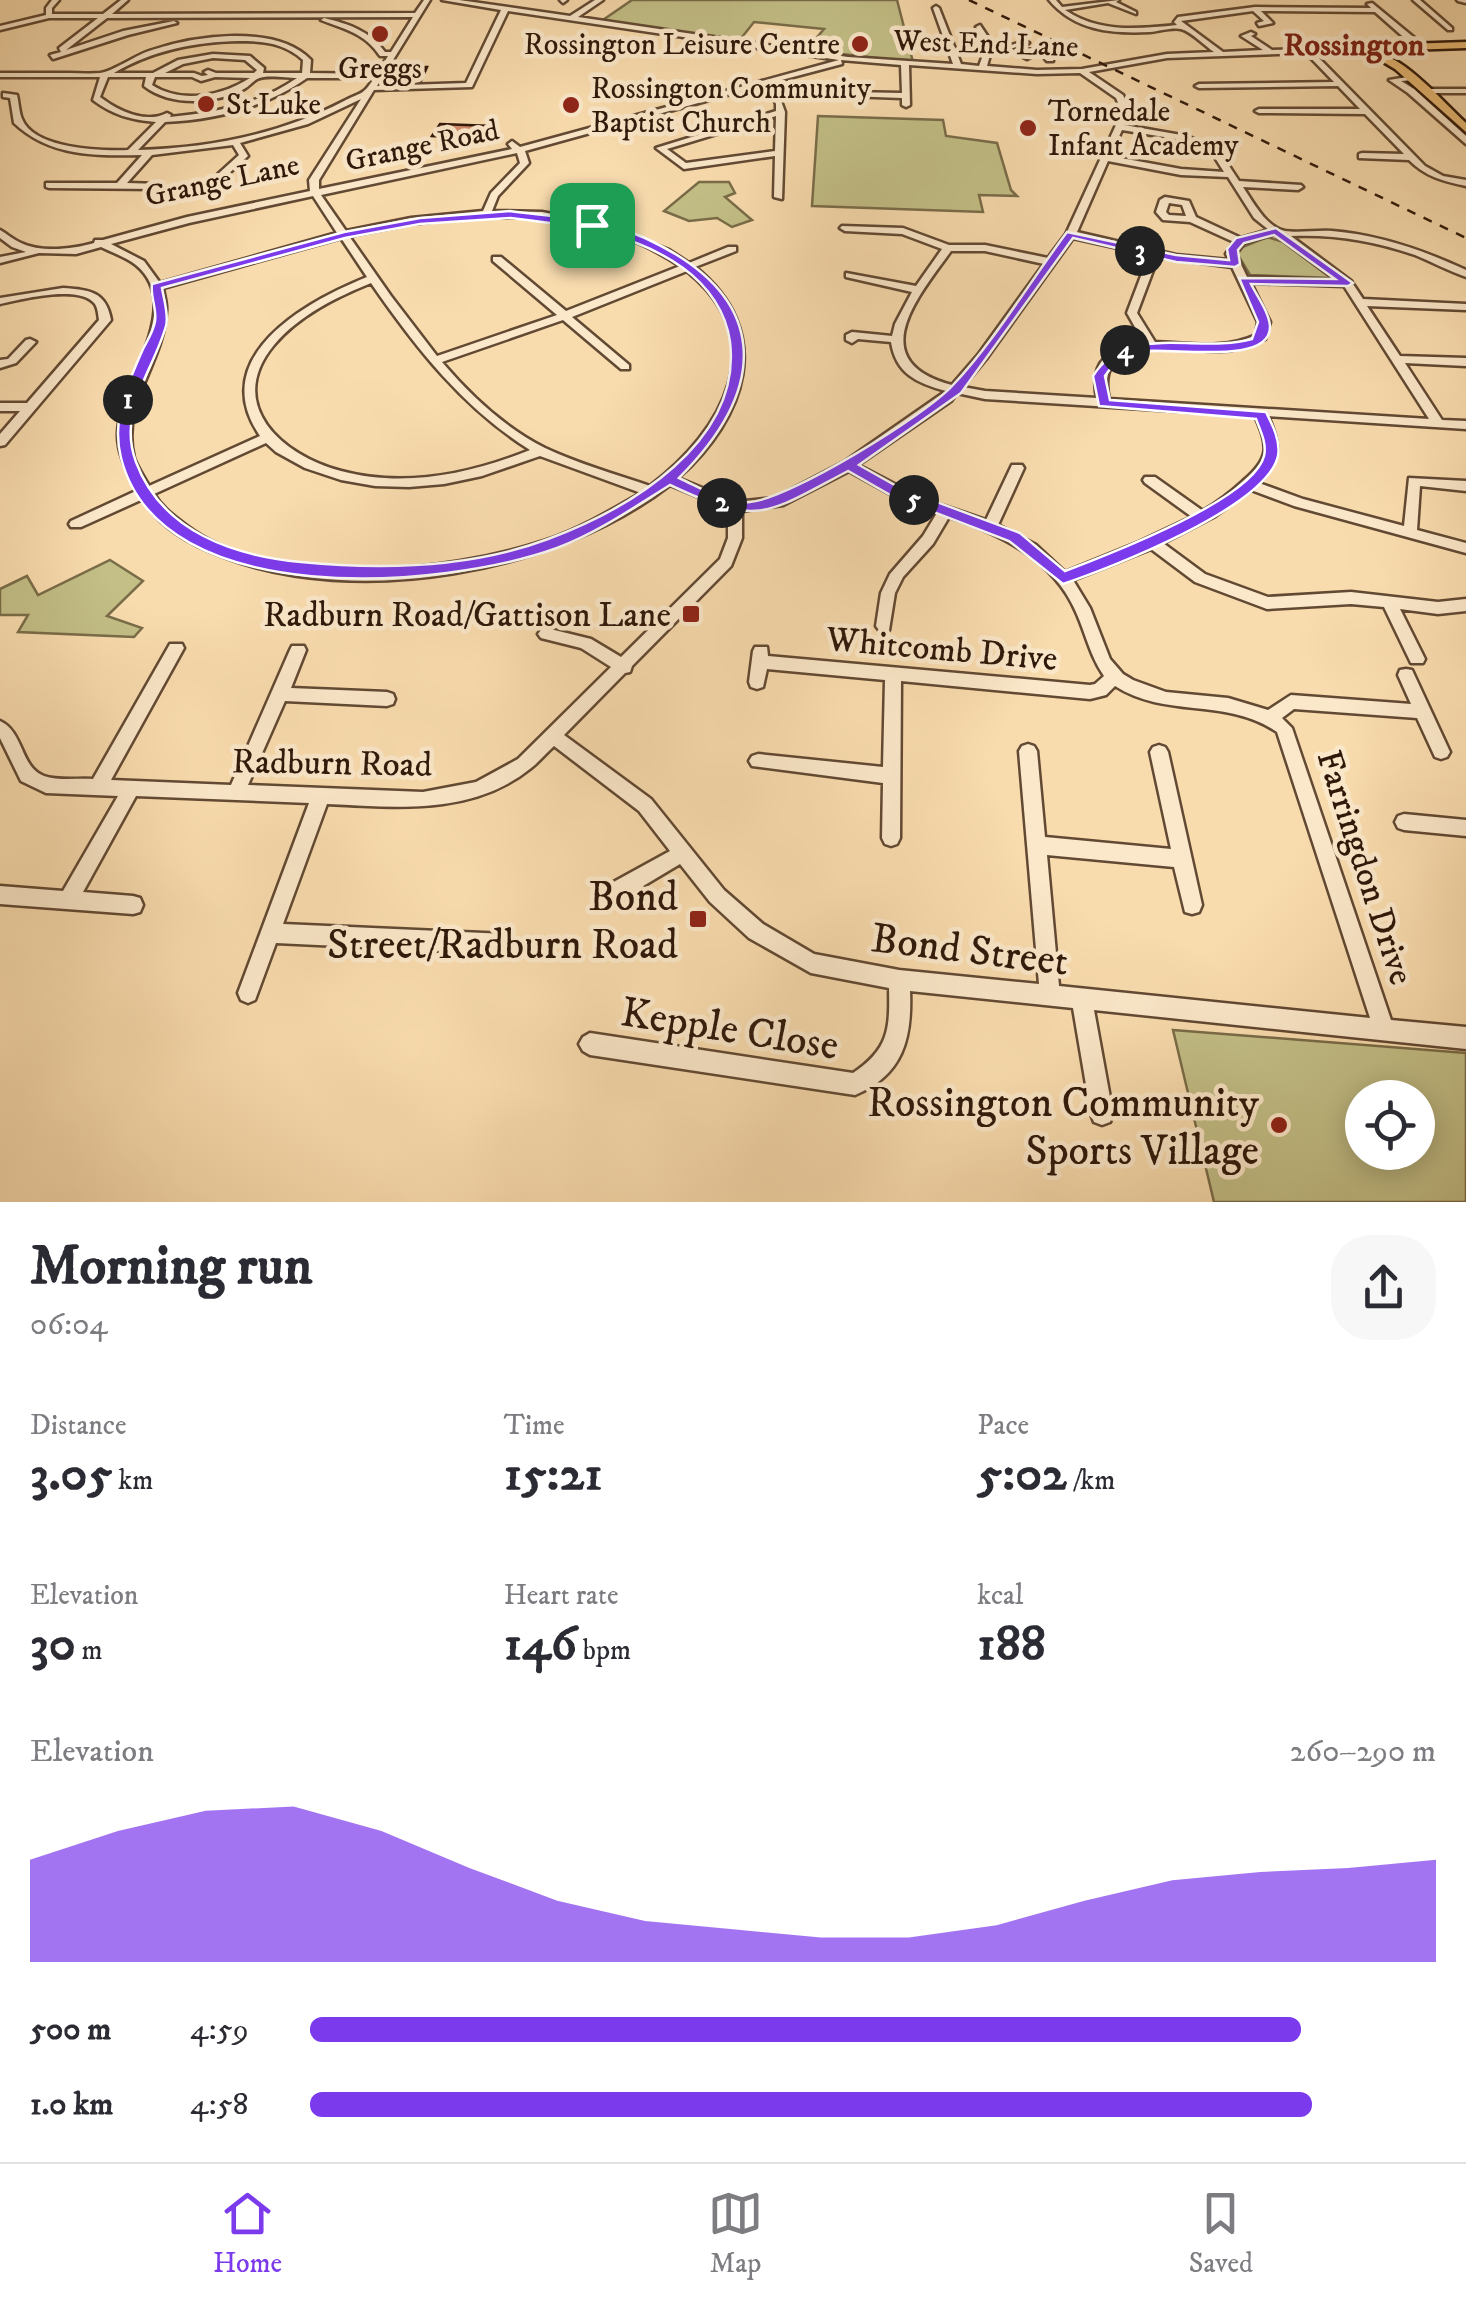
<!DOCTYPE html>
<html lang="en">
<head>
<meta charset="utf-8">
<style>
	body { margin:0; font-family:"IM FELL DW Pica",serif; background:#f7f7f7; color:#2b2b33; height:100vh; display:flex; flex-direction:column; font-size:38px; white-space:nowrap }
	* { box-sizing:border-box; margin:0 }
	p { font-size:32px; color:#7c7c81 }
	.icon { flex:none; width:55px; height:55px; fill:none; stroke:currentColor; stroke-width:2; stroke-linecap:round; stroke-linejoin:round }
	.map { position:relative; height:1202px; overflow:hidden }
	.details { display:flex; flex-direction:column; background:#fff; flex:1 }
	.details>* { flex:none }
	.fabs { position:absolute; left:1345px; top:1080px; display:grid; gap:20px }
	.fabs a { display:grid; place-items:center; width:90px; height:90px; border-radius:50%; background:#fff; box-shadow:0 5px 25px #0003; font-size:50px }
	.pin { position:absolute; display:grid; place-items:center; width:85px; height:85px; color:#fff; margin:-42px; border-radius:20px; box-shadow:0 5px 15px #0006 }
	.km { position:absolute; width:50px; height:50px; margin:-25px; border-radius:50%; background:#222; color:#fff; font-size:28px; line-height:50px; text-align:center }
	.round { display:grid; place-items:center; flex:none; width:105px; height:105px; border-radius:40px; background:#f7f7f7 }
	.summary { display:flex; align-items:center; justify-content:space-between; height:170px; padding:0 30px }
	h1 { font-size:55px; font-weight:700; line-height:75px }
	.stats { display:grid; grid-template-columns:repeat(3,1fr); gap:15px; height:170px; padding:10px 30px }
	.stats div { display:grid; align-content:center }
	.stats b { font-size:50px; font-weight:700 }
	.stats small { font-size:28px; font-weight:400 }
	.stats p { font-size:28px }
	.chart { height:280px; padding:20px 30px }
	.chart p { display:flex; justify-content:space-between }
	.chart svg { width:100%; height:180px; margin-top:10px; fill:#7c3aed; opacity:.7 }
	ul { padding:0 30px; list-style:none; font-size:32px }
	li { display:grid; grid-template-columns:160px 120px 1fr; align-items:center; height:75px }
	li i { height:25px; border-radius:12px; background:#7c3aed }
	.menu { display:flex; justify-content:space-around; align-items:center; height:140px; border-top:2px solid #e1e1e2; background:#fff; font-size:28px; color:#7c7c81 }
	.menu a { display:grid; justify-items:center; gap:5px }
	.menu .current { color:#7c3aed }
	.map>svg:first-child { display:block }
</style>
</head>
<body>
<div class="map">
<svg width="1466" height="1202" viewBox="0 0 1466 1202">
	<rect width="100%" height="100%" fill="#f9dcae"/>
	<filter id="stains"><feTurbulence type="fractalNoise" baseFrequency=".002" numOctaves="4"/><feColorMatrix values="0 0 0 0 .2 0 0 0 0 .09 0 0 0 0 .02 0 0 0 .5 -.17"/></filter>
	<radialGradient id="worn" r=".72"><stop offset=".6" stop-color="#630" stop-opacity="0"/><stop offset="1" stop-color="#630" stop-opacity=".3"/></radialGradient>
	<!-- green -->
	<path fill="#c3bf87" stroke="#796c48" stroke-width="2.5" fill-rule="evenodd" d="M632,0H897L913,62L806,50L824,29L754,22L739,41L600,22Z
		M818,116L943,120L946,136L997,143L1011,190L1017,196L979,195L983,212L812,206Z
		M699,182H729L735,193L725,197L752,220L732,227L717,218L689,221L664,211Z
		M1267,237L1290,244L1333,278L1250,275L1238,255L1240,248Z
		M110,560L143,581L107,616L142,628L134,637L18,632L28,615H0V589L27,576L38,595Z
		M1173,1030L1466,1053V1202H1214ZM1362,1098H1418V1152H1362Z"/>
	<!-- building -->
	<path fill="#d38c6c" stroke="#2f180a" stroke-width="2.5" d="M402,67H427L421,81L389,82L395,69Z
		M440,124L492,126L485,138L432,136Z"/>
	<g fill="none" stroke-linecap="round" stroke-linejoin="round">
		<defs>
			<path id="minor" d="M52,0H59L52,8V14H103L121,0H128L112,14L415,13L424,0H430L377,86L466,83L501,10L442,0H459L570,16L595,0H603L578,17L848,57L953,64L933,8L936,6L939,8L961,64L979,66L984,52L994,50L986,46L976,27L980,25L992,43L1001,48L1025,41L1029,43L990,55L987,66L1037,70L1082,69L1167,54L1214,52C1205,46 1192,32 1181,29C1173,27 1159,31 1150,32C1110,34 1074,30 1049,0H1056L1062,7L1119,0L1116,2L1136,12V14L1108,3L1065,10C1099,33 1138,29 1177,25L1174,22L1178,17L1255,7L1371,8L1367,4L1372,3L1423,45V49H1417L1375,12L1261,11L1273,23L1259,26L1257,23L1264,21L1253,11L1181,21L1223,52L1263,50L1241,36L1251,32L1255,34L1251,36L1272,50L1373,47L1370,51L1314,53L1425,166L1443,176L1466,180V186C1443,181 1426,177 1409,160L1359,158V154L1362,153L1404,154L1365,114L1259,113L1255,111L1259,109H1360L1338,86L1199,88L1195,86L1199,84L1334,82L1306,53L1167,58L1089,72L1123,95L1130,112L1124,125L1187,136L1218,149L1239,181L1301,185L1303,187L1298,190L1243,187C1253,202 1266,227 1285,231C1298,233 1318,230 1332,231C1379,235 1423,250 1466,270V277C1449,271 1432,262 1415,255C1375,241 1333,234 1291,236L1351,281L1363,299L1466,304V310L1367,306L1400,356L1466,358V366L1405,363L1442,420L1466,421V429L1268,416C1281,446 1282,458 1259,483L1303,499L1404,526L1409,478L1466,481V491L1420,486L1417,530L1466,543V553L1294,506L1251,490L1215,516L1163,543L1205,574L1268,597L1351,592L1438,602L1466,599V611L1438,614L1400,609L1425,659L1423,663H1411L1384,607L1351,604L1267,609L1195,582L1151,549L1073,580L1090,608L1110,659L1123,674L1133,680L1166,692L1228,698L1268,710L1291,695L1411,704L1398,675L1400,670L1406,669L1412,670L1450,752L1447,757L1441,759L1435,757L1417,718L1294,709L1282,718L1292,728L1391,1020L1466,1027V1049L1094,1010L1113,1114L1110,1122L1102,1125L1094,1122L1091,1114L1073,1008L910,991C912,1039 903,1075 855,1095L590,1055L583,1051L579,1044L583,1037L590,1033L853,1073C889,1049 890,1029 889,988L811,973L749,938L710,902L680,864L613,904L606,906L599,904L596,897L599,890L670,851L639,811L554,746C546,753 539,762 531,768C472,816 397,807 327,804L283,924L506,934L513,937L516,944L513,951L506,954L276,943L255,1000L248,1003L241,1000L238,993L309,803L136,796L83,892L133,896L140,898L143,905L140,912L133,914L0,904V886L63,891L118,796L46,793L21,781L0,738V721C24,732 20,767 44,776C58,781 77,778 93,779L170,644H182L184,648L111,780L231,785L290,650L292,646H304L306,650L291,688L387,692L393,694L395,699L393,704L387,706L285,701L248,785L423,792L476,782L518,759L611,667L581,648L541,638L538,634L541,630L546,628L591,639L621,657L720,559L728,538V509L670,485C556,573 357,609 221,556C192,545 159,527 143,499L81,527H71L69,524L71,521L138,490C128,472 117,455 118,432C120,382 186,306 136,265C126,257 113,253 101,247L76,254L39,253L0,263V257L26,252L12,247L0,238V230C7,234 14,240 21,243C41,253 74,249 94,243L95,240H103L187,217L310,191L309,180L361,99L308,124L240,143L248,156L226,176L218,174L239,155L233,145L152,155L127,183L161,184L163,186L158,189L49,188L46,187V183H117L142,155C96,156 50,157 14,123L10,98L3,97V93L17,95C19,103 19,112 22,119C34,149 100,151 128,150L156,122C131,120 113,115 93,100L100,77H0V73C23,73 46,73 69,73C79,73 90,74 100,73C114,71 134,56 149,51C193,36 276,23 311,60L310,73L377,74L388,56H380C365,33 344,29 321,20L324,18C349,24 370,31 385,52H391L413,17L107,18L66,50L123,31L174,21L177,23L128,35L53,59L50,55L61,52L59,48L98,18H49L0,30V26L46,15V8ZM508,11L839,60L520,147L512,141L508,144L512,149L319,189V180L374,90L472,87ZM239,41C263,41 285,43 303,60L302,73H263L264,68L250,56L213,54L178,60L153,73H114C153,50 195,42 239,41ZM213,58L245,60L257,70L254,73H216L208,70L204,72L208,75L202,76L194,73H165L183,64ZM841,60L901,65L902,93L848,92L844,94L848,96L902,98V105L906,107L910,105L909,65L1037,74L1080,73L1116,98L1122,112L1066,234L1048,258L985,245H949L903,228L842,226L840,228L845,231L902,234L942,249L916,286L846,273V277L912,292L895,324L892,336L852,332L846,335V340L852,343L858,339L891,342C896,374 917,383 946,391L844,462L775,498L736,502L678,478C746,418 776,332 695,267L736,251V247H728L689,263L669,250L600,223L628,199V195L625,194L591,221L542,212L492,211L498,196L529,163L525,151L767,84L776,104V111L656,148L684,169L775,156L774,197L782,199L785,112L774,82L842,64ZM108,77H146L144,86C171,107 215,104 244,89C249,86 252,82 257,79C267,74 286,78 297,78C260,104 214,113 170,117L171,115L167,113C146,124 118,111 100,97ZM192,77L201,81L215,77L250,78C222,96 182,104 152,85L155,77ZM307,78H374C363,96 361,92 344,101C281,134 209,148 138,150L165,122C215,120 266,107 307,78ZM776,116L775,151L686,163L667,149ZM1122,130L1182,140L1212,153L1224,172L1181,169L1110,156ZM517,153L520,163L491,193L483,211L411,218L346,231L321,195ZM1108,161L1181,175L1228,177L1254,218L1269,230L1241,238L1196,217L1189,201L1165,197L1160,200L1156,212L1163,220L1190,222L1234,242L1226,254L1229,260L1176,255L1077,232ZM313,196L337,233L160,283L144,261L111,244L189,223ZM1169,203L1182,205L1186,216L1169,215L1166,212ZM477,216C497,219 519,216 540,218C588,221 640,239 680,266L566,311L501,257H493V261L557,315L437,356L391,296L349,236L411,224ZM1275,234L1277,236L1336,280L1247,277L1236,254L1244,243ZM341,238L367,277C305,302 206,357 260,436L149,486C144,477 137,467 134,458C120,404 164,363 166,312C167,304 164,296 163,288ZM1073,238L1149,255L1127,313L1144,343C1110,347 1089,360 1097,398L985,391L963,387L986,359ZM951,251H985L1044,264L978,355L952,385C863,361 917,298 951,251ZM1158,257L1232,267L1258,322L1256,335C1224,350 1189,343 1155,342L1137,313ZM687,271C774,341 723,431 650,486C615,474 579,464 545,448C505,428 471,396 442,362L563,320L621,369H629V365L572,317ZM371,283C416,348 463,408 530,450C471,474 404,488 341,471C283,456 224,405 274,345C299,315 337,297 371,283ZM1251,283L1344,286L1429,419L1109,399C1093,330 1179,352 1220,351C1237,351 1250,346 1265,339L1270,322ZM957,393L985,399L1255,416C1269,447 1270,458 1243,481C1231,492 1218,502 1203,511L1155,477H1145L1143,480L1145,483L1192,517L1139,542L1065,572L1036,545L998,525L1024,468L1022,465H1012L986,520L921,498L858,465L951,401ZM266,443L276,452L305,468L341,480L375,486L409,487L444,484L482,476L540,456L641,493C610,511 578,530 544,541C447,573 273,591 187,526C174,516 162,508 154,494ZM849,471L894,496L937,513L923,536L890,574L881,593L876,626L879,630H889L895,593L903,577L933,544L949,517C1000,534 1053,559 1076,612C1086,634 1090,656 1104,676L1095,684L1090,685L768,656L767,647H755L753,651L749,682L751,687L757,689L763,687L767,669L885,680L883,767L758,754L752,756L749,761L752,766L883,783L882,838L885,844L891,846L897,844L900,838L901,681L1090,699L1106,695L1115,686C1167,719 1226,697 1277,732L1370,1018L1059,986L1047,855L1174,867L1185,912L1192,914L1199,912L1202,905L1168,752L1165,747L1159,745L1153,747L1150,752L1171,849L1045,837L1037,751L1034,746L1028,744L1022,746L1019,751L1039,984L899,970L814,954L763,924L724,890L651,799L564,735L625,673L630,672L632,666L731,566L742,538V511L783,505Z
				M560,0H567L563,3Z
				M1413,0H1420L1452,28V30H1448Z
				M1457,0H1466V3L1458,1Z
				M1042,49L1053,57V61H1047L1040,53L1030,54L1031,57L1027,59L1023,57V50Z
				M1414,76V80L1401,81L1414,89L1466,136V144L1408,93L1389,80Z
				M1423,89H1466V93H1423Z
				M63,288C89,290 106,291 111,320L5,445L0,446V434L20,411H0V403H27L99,320C98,314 98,309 95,304C80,284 21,299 0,304V298Z
				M30,339L36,342L16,363L0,368V360L8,359L26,340Z
				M1404,814L1466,820V836L1404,830L1398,828L1395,822L1398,816Z"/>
			<path id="major" d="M1466,42V48L1376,51L1371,48L1376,45Z
				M1375,53C1403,55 1444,103 1466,123V132L1395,69L1375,57Z"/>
		</defs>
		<!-- minor casing -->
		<use href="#minor" stroke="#624933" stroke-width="5"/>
		<!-- major casing -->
		<use href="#major" stroke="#2f180a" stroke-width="5"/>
		<!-- minor -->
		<use href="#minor" fill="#fbe8ca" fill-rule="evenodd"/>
		<!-- major -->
		<use href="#major" fill="#ecbe77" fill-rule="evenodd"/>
		<!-- rail -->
		<path stroke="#2f180a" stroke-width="2.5" stroke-dasharray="9 9" stroke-linecap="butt" d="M969,0L1466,238"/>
	</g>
	<!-- route -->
	<path fill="#7c3aed" stroke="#fff" stroke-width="2.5" fill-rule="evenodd" d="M510,211C555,217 603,219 645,238C771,296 770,387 679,478C701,488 725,504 750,502C789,499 926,415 953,385C994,342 1031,280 1067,232L1176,255L1229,260L1227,249L1236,238L1276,228L1353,283L1348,286L1251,284C1257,296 1269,312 1270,326C1272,369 1159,344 1135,353C1121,357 1113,364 1105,376L1110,400L1266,412C1272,424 1281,441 1278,456C1267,507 1111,568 1063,584L1009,541L892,496L848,471C765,515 759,527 670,485C633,508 597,533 557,548C444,589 160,612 121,458C111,418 127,386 143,349C147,341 154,330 155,321C157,309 150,296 152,284L344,232L420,218ZM510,218C570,225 632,231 683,268C708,286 726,312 730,342C742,442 629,509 548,539C471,568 383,570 301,562C235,556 162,532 136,462C117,411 153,372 166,326C169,315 164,300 162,288L345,238L420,224ZM1274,235L1335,279L1239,278L1258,322L1252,339C1200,354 1126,322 1093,376L1099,406L1256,419C1260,430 1267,443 1264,456C1253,500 1107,555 1065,571L1020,533L902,489L859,465L961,393L1073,238L1176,262L1235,267L1240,264L1238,250L1244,243Z"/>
	<!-- markers -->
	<g fill="#8f2418" stroke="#fbe8ca" stroke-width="4">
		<circle cx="380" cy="34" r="10"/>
		<circle cx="860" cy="44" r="10"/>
		<circle cx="206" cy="104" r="10"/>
		<circle cx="571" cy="105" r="10"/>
		<circle cx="1028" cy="128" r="10"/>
		<rect x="681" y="604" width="20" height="20" rx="5"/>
		<rect x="688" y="909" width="20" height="20" rx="5"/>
		<circle cx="1279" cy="1125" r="10"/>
	</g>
	<g text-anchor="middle" stroke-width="9" stroke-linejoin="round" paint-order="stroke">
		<!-- far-street labels -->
		<g font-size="30" fill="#2f180a" stroke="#fbe8ca">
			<text transform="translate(986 43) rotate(2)" y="10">West End Lane</text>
			<text transform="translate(422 145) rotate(-12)" y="10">Grange Road</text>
			<text transform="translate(222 180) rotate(-12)" y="10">Grange Lane</text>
		</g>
		<!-- far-poi labels -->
		<g font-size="30" fill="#2f180a" stroke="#fbe8ca" text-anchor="start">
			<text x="840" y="54" text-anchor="end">Rossington Leisure Centre</text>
			<text x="380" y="78" text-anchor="middle">Greggs</text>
			<text x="591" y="98">Rossington Community<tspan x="591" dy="34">Baptist Church</tspan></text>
			<text x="226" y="114">St Luke</text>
			<text x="1048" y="121">Tornedale<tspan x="1048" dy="34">Infant Academy</tspan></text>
		</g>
		<!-- far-quarter labels -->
		<g font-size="32" font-weight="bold" fill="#7a1f14" stroke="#fbe8ca">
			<text x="1354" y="55">Rossington</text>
		</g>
		<!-- poi labels -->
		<g font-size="35" fill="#2f180a" stroke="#fbe8ca" text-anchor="end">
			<text x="671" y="626">Radburn Road/Gattison Lane</text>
		</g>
		<!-- street labels -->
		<g font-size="35" fill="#2f180a" stroke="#fbe8ca">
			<text transform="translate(942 648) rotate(5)" y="12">Whitcomb Drive</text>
			<text transform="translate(332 762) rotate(1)" y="12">Radburn Road</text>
			<text transform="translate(1366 867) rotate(72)" y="12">Farringdon Drive</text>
		</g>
		<!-- near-poi labels -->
		<g font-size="42" fill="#2f180a" stroke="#fbe8ca" text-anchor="end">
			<text x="678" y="910">Bond<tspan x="678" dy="48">Street/Radburn Road</tspan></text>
			<text x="1259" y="1116">Rossington Community<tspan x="1259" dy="48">Sports Village</tspan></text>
		</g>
		<!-- near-street labels -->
		<g font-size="42" fill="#2f180a" stroke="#fbe8ca">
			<text transform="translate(970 948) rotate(7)" y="15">Bond Street</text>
			<text transform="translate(730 1027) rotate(9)" y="15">Kepple Close</text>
		</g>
	</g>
	<rect width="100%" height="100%" filter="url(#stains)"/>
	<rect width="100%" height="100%" fill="url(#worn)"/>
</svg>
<div class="fabs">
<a><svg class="icon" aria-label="locate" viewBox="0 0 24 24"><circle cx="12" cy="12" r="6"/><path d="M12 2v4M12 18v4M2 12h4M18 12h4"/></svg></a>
</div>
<div class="pin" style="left:592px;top:225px;background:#1e9e55"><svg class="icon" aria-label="arrive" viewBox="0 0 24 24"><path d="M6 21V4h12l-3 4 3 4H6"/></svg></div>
<b class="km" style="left:128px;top:400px">1</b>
<b class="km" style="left:722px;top:503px">2</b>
<b class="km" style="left:1140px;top:251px">3</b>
<b class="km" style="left:1125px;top:350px">4</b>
<b class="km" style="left:914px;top:500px">5</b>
</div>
<section class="details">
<div class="summary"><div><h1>Morning run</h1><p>06:04</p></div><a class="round"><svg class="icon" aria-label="share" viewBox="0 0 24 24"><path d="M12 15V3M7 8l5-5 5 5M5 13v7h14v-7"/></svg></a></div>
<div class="stats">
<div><p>Distance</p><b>3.05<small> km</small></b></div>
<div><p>Time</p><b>15:21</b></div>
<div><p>Pace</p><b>5:02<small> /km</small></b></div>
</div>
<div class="stats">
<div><p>Elevation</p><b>30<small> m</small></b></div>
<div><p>Heart rate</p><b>146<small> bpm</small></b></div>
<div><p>kcal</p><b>188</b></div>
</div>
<div class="chart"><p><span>Elevation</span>260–290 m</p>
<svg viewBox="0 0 160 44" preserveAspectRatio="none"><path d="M0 44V19L10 12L20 7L30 6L40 12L50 21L60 29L70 34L80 36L90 38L100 38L110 35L120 29L130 24L140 22L150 21L160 19V44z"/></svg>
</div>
<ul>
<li><b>500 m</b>4:59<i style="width:88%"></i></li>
<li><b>1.0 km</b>4:58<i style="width:89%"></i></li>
</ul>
</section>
<nav class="menu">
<a class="current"><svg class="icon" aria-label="home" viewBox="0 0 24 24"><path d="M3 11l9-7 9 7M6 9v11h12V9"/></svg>Home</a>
<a><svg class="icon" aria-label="map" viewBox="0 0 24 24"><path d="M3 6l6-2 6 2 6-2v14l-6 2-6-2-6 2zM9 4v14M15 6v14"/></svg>Map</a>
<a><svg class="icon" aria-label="saved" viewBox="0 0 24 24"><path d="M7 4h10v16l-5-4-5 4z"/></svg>Saved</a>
</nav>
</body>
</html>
